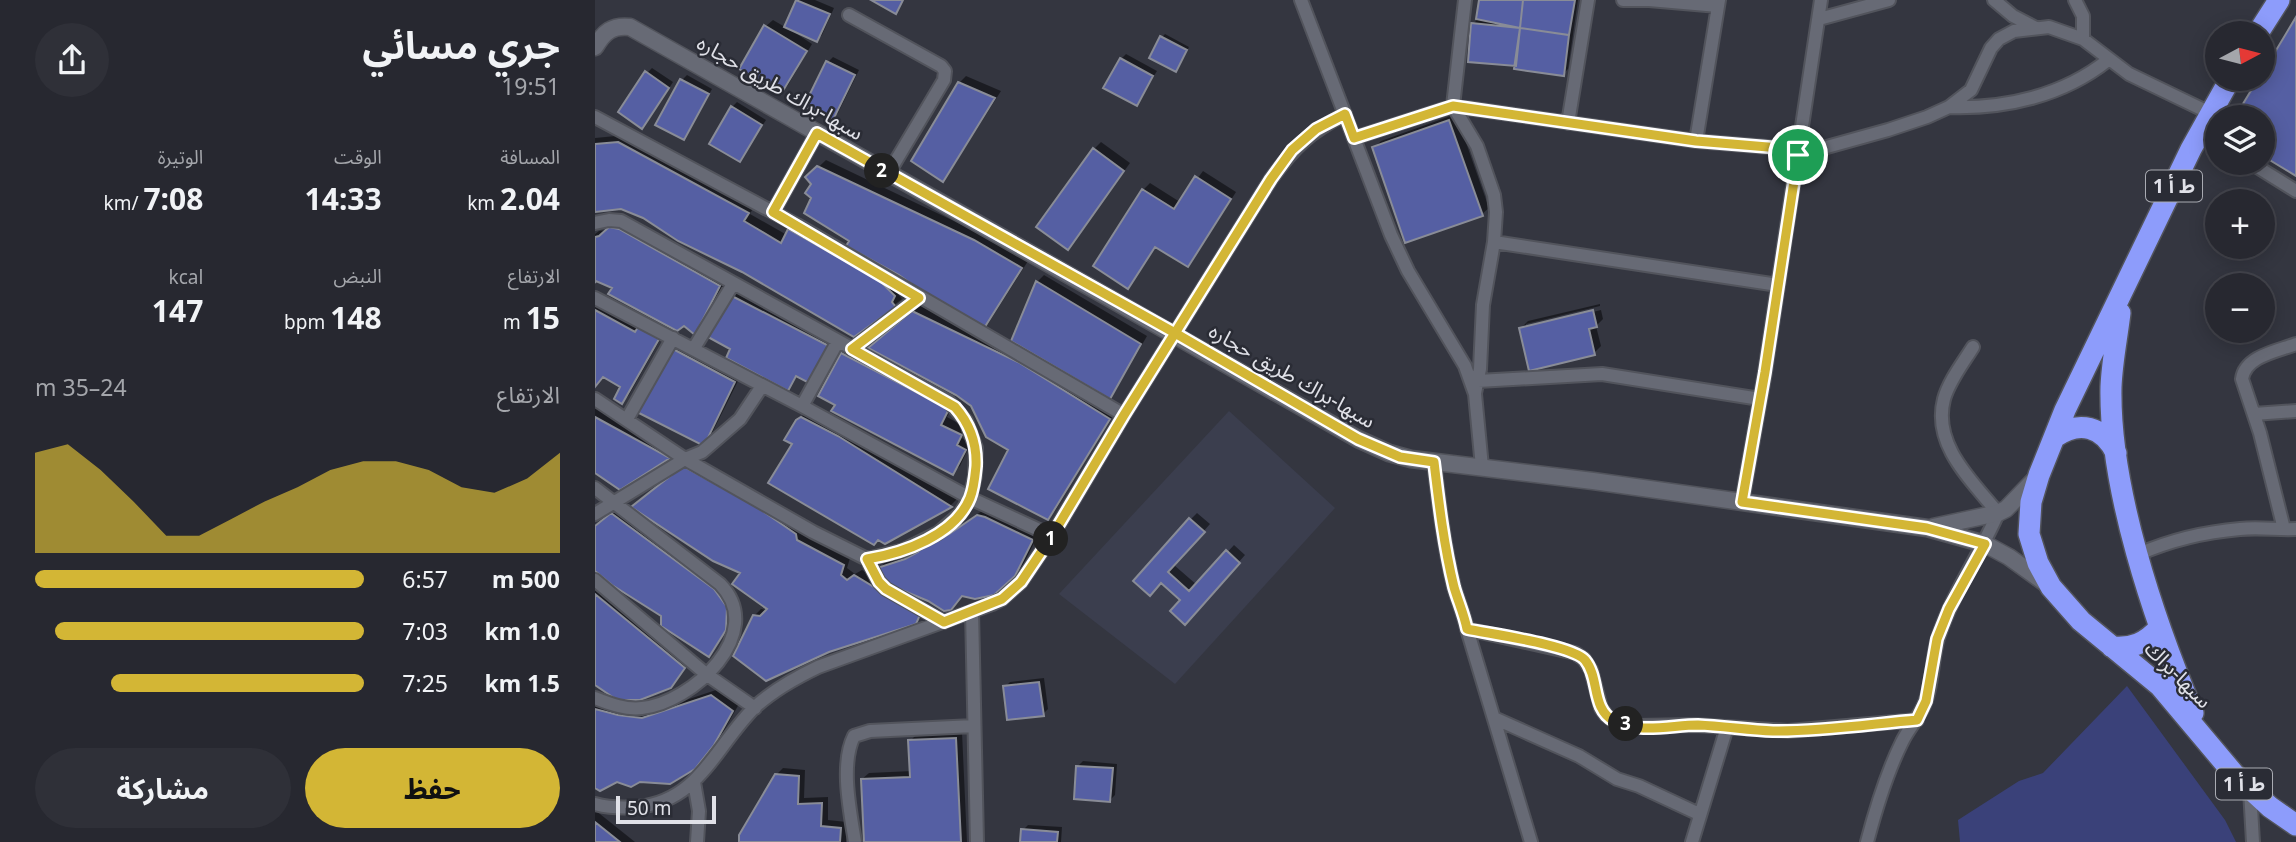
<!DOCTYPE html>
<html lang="ar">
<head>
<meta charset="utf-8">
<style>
	body { margin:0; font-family:"Noto Sans","Noto Sans Arabic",sans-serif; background:#2f3038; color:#f1f3f6; direction:rtl; height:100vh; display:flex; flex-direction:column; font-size:26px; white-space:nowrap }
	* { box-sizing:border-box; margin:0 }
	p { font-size:23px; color:#a4a6ab }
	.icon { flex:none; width:38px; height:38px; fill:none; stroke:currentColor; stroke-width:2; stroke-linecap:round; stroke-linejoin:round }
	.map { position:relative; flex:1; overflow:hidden; direction:ltr }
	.sheet { display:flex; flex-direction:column; background:#272830; width:595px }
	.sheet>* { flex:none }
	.needle { width:46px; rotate:83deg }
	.fabs { position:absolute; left:1610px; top:21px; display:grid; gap:14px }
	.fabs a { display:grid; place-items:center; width:70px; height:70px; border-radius:50%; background:#272830; box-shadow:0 4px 18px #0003,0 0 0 2px #43444c; font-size:35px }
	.scale { position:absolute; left:21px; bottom:18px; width:100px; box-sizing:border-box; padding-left:7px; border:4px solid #e0e1e8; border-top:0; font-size:19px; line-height:24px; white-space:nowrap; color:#e0e1e8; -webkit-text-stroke:5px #2a2c35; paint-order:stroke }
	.pin { position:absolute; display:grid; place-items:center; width:60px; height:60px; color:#fff; margin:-30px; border:4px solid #fff; border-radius:50%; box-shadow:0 2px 7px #0007 }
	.km { position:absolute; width:35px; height:35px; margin:-18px; border-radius:50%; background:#222; color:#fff; font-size:19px; line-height:35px; text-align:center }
	.round { display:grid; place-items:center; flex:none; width:74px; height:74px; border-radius:37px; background:#2f3038 }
	.summary { display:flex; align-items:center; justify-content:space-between; height:119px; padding:0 35px }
	h1 { font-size:38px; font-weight:700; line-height:52px }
	.stats { display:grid; grid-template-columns:repeat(3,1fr); gap:10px; height:119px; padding:7px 35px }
	.stats div { display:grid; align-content:center }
	.stats b { font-size:30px; font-weight:700 }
	.stats small { font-size:19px; font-weight:400 }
	.stats p { font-size:19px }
	.chart { height:196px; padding:14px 35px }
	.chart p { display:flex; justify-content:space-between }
	.chart svg { width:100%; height:126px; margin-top:7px; fill:#d3b635; opacity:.7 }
	.cta { display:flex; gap:14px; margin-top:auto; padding:14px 35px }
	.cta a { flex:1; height:80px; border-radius:42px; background:#d3b635; color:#111; font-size:28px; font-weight:700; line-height:80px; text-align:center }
	.cta a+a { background:#2f3038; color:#f1f3f6 }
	ul { padding:0 35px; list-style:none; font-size:23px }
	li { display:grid; grid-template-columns:112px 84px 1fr; align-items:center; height:52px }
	li i { height:18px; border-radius:9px; background:#d3b635 }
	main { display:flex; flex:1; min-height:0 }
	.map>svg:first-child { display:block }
</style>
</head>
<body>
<main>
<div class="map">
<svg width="1701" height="842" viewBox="0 0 1701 842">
	<rect width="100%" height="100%" fill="#343640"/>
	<!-- built -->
	<path fill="#3b3e4e" d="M634,411L740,508L580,684L464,594Z"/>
	<!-- green -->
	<path fill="#3a4179" d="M1532,686L1630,820L1641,842H1365L1363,820L1424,781L1448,773Z"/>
	<!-- shadow -->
	<path fill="#0007" d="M203,0H220L239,8L227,35L222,40L197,28L196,30L217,44L193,85L186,92L171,26L178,20L190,27Z
		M886,0H983L973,69L968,74L878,24L884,18Z
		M570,34L594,47L581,70L567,37Z
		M531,54L562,71L541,104L526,59Z
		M238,57L264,70L243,113L238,118L233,62Z
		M57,68L78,82L52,122V73Z
		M92,75L117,89L93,133L88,138L63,124L87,80Z
		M371,76L406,91L354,173L347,180L364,83Z
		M142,102L171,120L145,160L137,107Z
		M861,114L894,208L887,214L779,148L786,141Z
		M31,135L159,206L155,214L192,235L201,223L306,289L303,294L307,299L259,335L49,216L26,208L0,211V138Z
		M506,142L535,163L479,241L499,149Z
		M231,160L386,234L433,261L393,324L386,331L257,241L218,198V184L213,177Z
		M608,171L641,192L599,258L592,265L562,245L533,287L548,190L555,183L585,202Z
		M22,221L131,279L107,326L100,333L89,324L19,287L4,280L0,284V234L4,231L13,230Z
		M449,275L552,336L521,390L515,397L442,282Z
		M143,289L239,339L221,374L203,375L193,389L138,348L137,296Z
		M0,299L70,331L34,395L27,402L28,386L9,376L0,385Z
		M1005,304V306L931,324V328L1006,310L1008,319L1001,326L1006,346L999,353L926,328L933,321Z
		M325,305L430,356L520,412L460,511L453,518L415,450L377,405L282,342Z
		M86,344L146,375L115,437L108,444L79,351Z
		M254,347L360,402L352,417L372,428L367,438L376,443L365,466L358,472L242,404L247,354Z
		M0,406L81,451L25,488L0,471Z
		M210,413L250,430L362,499L356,505L290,542L200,444L202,421Z
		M96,461L208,533L255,558L252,568L260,574L267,570L331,607L328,615L320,622L233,650L159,616L166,609L179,611L147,572L39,506Z
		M24,507L126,583L137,621L114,655L67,615L0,568V527Z
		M390,509L444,533L427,567L419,575L285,568L291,561L318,553L338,538L363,527Z
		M602,513L615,524L579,565L602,585L639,545L650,555L596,616L588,600L567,581L596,519Z
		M0,581L95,660L83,678L0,683Z
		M449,678L453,709L448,714L410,687L415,682Z
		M124,689L144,704L126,736L106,760L0,785V701L55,712Z
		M367,732L372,842H270L267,779L274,773L317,771L315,741L322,734Z
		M488,761L522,764L520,795L515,800L483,766Z
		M188,768L210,770L209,798L233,797V820L252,822L251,842H146L181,775Z
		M0,810L40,842H0Z
		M433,825L467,827L466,842H427L428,830Z"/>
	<!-- building -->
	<path fill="#555fa3" stroke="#898c97" stroke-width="2" d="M201,0L235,14L222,42L189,27Z
		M276,0H308L301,14Z
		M884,0H928L925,28L881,19Z
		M928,0H980L974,35L925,28Z
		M1701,17V176L1668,156V117H1640L1663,79H1668V72Z
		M876,23L925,28L921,66L873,62Z
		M169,25L212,51L186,94L144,69Z
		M925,28L974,35L969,76L919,69Z
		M565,36L592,50L581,72L554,58Z
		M525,58L558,76L542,106L508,88Z
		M231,61L260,75L238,120L209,106Z
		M50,71L74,88L47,129L23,112Z
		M85,79L114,94L89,140L60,125Z
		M363,82L400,98L348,182L316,161Z
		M136,106L167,125L145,162L114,144Z
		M854,120L888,216L810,243L777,147Z
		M23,142L154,213L149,221L186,243L193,229L284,280L300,296L297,302L301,307L259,337L147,272L83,241L48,218L26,209L0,212V144Z
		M498,148L529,171L473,250L441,227Z
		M222,166L379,240L427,268L386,333L304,275L251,246L254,241L209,213L216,198L210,193L216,184L210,177Z
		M600,176L636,199L593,267L560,247L533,289L498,266L547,189L579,209Z
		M14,227L24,229L125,286L100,335L89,326L82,331L13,294L17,288L1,281L0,283V237L4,236Z
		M441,281L546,344L515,399L416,341Z
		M135,295L234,346L214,383L201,376L193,391L131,358L135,349L113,337Z
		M0,310L40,332L43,327L64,339L27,404L19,399L25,387L8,377L0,387Z
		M998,310L1002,327L994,329L1000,355L934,371L924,328Z
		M317,311L423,362L515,419L453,520L393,489L413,450L391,437L376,406L361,395L273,348Z
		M78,349L140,382L109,446L40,411Z
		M246,353L354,409L346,425L367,435L362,445L371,450L358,475L236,411L240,405L223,396Z
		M0,417L75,458L25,490L0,473Z
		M206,417L243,436L357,507L290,544L283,540L279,545L173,483L197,444L189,440L201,420Z
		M88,466L159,505L201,534L202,540L249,565L246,575L252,580L259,575L325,615L321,624L234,652L171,681L138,656L158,615L165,616L172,609L137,584L145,573L118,561L36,507Z
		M16,513L119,589L132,607L131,630L114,657L66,626V616L17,585L0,571V526Z
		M382,515L390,517L438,540L420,576L399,595L380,599L367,596L356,610L349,611L333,601L297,586L286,578L282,568L310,559L323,552L329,545L354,534Z
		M594,518L610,532L573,572L594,591L631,550L645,563L590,625L575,611L585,600L566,583L555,596L538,581Z
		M0,594L90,668L76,688L45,700H22L0,685Z
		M444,682L449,716L412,720L408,686Z
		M116,695L138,711L119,745L100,769L75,784L45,782L36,787L22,782L5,791L0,788V709L23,715L47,718Z
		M361,738L366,842H269L266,779L315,777L313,740Z
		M481,766L518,768L515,802L479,799Z
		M180,774L204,776L203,804L227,803L226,826L246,828L245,842H144V835Z
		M0,822L25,842H0Z
		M426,829L463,832L462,842H425Z"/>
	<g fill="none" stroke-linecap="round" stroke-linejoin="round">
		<defs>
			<path id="street" d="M706,0L796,235L813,271L870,366L880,394L887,467
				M870,0L858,106L882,146L899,195L901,212L899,242L888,305L885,369L880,393
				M1028,0H1051
				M1054,0L1123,6
				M1399,0L1418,16L1441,28
				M1480,0L1488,16V39
				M254,15L346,66L350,71L349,80L293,174
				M1224,19L1294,0
				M1354,107C1410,109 1468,96 1513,60
				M0,117L202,225L529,415
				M973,123L993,0
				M1605,131L1622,142
				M759,138L858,106L1101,141L1186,148L1203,155L1293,130L1332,117L1354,107L1376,90L1396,48L1404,39L1419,31L1454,27L1488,39L1534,74L1615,113
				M1101,141L1124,0
				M1656,163L1701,191
				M178,212L222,133
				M0,223L14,220L26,221L354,402L371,421L381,448L380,476L375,498L365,514L343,533L309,550L272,559L218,532L90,459L0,399
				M899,242L1183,285
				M0,298L207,406L375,498L457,536
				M99,348L138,284
				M257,349L324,297
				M883,381L1007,374L1165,399
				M207,406L243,341
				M1659,414L1701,411
				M32,419L78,338
				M839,462C844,504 849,546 859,587C863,601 869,614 872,629L980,653L989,659L996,670L1006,708L1011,715L1020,722L1042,726L1100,725L1193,731L1322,720
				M0,488L125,584C173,633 97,703 47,708C31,710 15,704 0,698
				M1147,502L1170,372L1226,0
				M0,514L90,459L107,452L145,419L167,386
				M1689,529L1665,433L1647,379C1650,356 1683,351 1701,344
				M1544,554C1576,540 1610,532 1645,529C1664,527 1683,530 1701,529
				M272,559L284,582L291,589L349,622
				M0,580L111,674L160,708
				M377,611L382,842
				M872,629L936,842
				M899,718L984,756L1022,779L1044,786L1104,814
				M99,782L104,811L102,842
				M1655,790L1658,842
				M0,804C14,808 29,808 43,807C104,801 120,747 159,708C178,690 200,678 223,667L397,604L407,599L426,582L457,536L529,415L676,179C700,146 714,133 750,114
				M260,842C255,811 245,764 259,736L275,731L379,726
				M1097,842L1132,727
				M1272,842C1281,808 1291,774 1307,742C1314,727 1326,716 1331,700C1338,680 1337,658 1343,638C1357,594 1385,555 1403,513C1377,481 1337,445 1349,399C1354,381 1368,363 1378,347"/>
			<path id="secondary" d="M0,47C9,32 17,25 35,27C277,165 522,300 763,439L794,453L816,459L998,481L1332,528L1390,544L1414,557L1453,585
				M1338,527L1403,513L1411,509L1440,479"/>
			<path id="highway" d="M1663,33L1684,0
				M1635,79L1596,149L1470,410L1444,475L1436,502L1434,534L1443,563L1456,587L1486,621L1565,686L1639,774L1675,807L1701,825
				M1525,313C1522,338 1517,362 1516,387C1514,488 1559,620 1598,713
				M1460,437C1484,420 1508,426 1521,453
				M1517,647C1537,649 1551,643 1565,627"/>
		</defs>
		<!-- street casing -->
		<use href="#street" stroke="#52545c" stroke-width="16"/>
		<!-- secondary casing -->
		<use href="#secondary" stroke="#52545c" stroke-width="19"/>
		<!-- highway casing -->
		<use href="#highway" stroke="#52545c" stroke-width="24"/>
		<!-- street -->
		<use href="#street" stroke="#676a75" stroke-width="12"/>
		<!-- secondary -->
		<use href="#secondary" stroke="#676a75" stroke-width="16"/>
		<!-- highway -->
		<use href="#highway" stroke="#8d9cfb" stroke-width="21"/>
	</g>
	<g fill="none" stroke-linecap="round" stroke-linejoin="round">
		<defs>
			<path id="route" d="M1203,155L1186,148L1101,141L858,106L759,138L750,114L721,129L697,150L676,179L529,415L457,536L426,582L407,599L349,622L291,589L284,582L272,559C309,553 360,535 375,498C379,488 380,476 381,466C382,443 375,424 360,407L257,349L324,298L178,212L222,133L580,333L763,439L805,457L839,462C844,504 849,546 859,587C863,601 869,614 872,629C895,634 977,645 990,660C1005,678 996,709 1019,721C1044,734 1077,725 1103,725C1128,726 1153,730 1178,731C1223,732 1276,724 1322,720L1331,701L1342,639L1354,609L1390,544L1332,528L1147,502L1170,372L1203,155"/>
		</defs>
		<!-- route casing -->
		<use href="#route" stroke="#fff" stroke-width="14"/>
		<!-- route -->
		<use href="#route" stroke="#d3b635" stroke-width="9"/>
	</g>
	<g text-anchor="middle" stroke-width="5" stroke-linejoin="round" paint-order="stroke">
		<!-- shield labels -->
		<g fill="#2a2c35" stroke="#a9abb2" stroke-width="2">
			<rect x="1551" y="170.5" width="56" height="31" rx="5"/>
			<rect x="1621" y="768.5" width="56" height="31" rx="5"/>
		</g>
		<g font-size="19" font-weight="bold" fill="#e0e1e8">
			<text x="1579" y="193">ط أ 1</text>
			<text x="1649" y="791">ط أ 1</text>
		</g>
		<!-- street labels -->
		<g font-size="21" fill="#e0e1e8" stroke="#2a2c35">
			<text transform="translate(185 88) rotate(30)" y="7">سبها-براك طريق حجاره</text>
			<text transform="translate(697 376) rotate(30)" y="7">سبها-براك طريق حجاره</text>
			<text transform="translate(1583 675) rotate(45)" y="7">سبها-براك</text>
		</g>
	</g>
</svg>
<div class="fabs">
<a><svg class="needle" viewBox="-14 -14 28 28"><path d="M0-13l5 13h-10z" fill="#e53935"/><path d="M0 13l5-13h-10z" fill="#a4a6ab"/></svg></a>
<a><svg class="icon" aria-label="layers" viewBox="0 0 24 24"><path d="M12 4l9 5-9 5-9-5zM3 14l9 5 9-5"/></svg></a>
<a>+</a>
<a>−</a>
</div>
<div class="scale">50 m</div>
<div class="pin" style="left:1203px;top:155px;background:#1e9e55"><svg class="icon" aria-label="arrive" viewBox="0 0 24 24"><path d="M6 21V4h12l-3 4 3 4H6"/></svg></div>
<b class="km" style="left:456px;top:539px">1</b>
<b class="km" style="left:287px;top:171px">2</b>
<b class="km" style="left:1031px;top:724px">3</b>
</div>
<section class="sheet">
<div class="summary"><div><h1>جري مسائي</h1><p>19:51</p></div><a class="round"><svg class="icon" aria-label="share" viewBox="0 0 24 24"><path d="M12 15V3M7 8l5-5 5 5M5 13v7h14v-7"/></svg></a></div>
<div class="stats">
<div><p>المسافة</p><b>2.04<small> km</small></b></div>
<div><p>الوقت</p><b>14:33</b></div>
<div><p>الوتيرة</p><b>7:08<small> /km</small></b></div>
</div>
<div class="stats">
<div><p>الارتفاع</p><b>15<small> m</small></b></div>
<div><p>النبض</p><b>148<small> bpm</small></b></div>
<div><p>kcal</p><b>147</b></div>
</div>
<div class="chart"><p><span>الارتفاع</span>24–35 m</p>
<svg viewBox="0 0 160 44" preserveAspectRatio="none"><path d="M0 44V9L10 6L20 15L30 26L40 38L50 38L60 32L70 26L80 21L90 15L100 12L110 12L120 15L130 21L140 23L150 18L160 9V44z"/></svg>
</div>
<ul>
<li><b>500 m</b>6:57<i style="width:100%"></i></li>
<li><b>1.0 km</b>7:03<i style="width:94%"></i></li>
<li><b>1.5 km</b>7:25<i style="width:77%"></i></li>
</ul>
<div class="cta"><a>حفظ</a><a>مشاركة</a></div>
</section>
</main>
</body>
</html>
